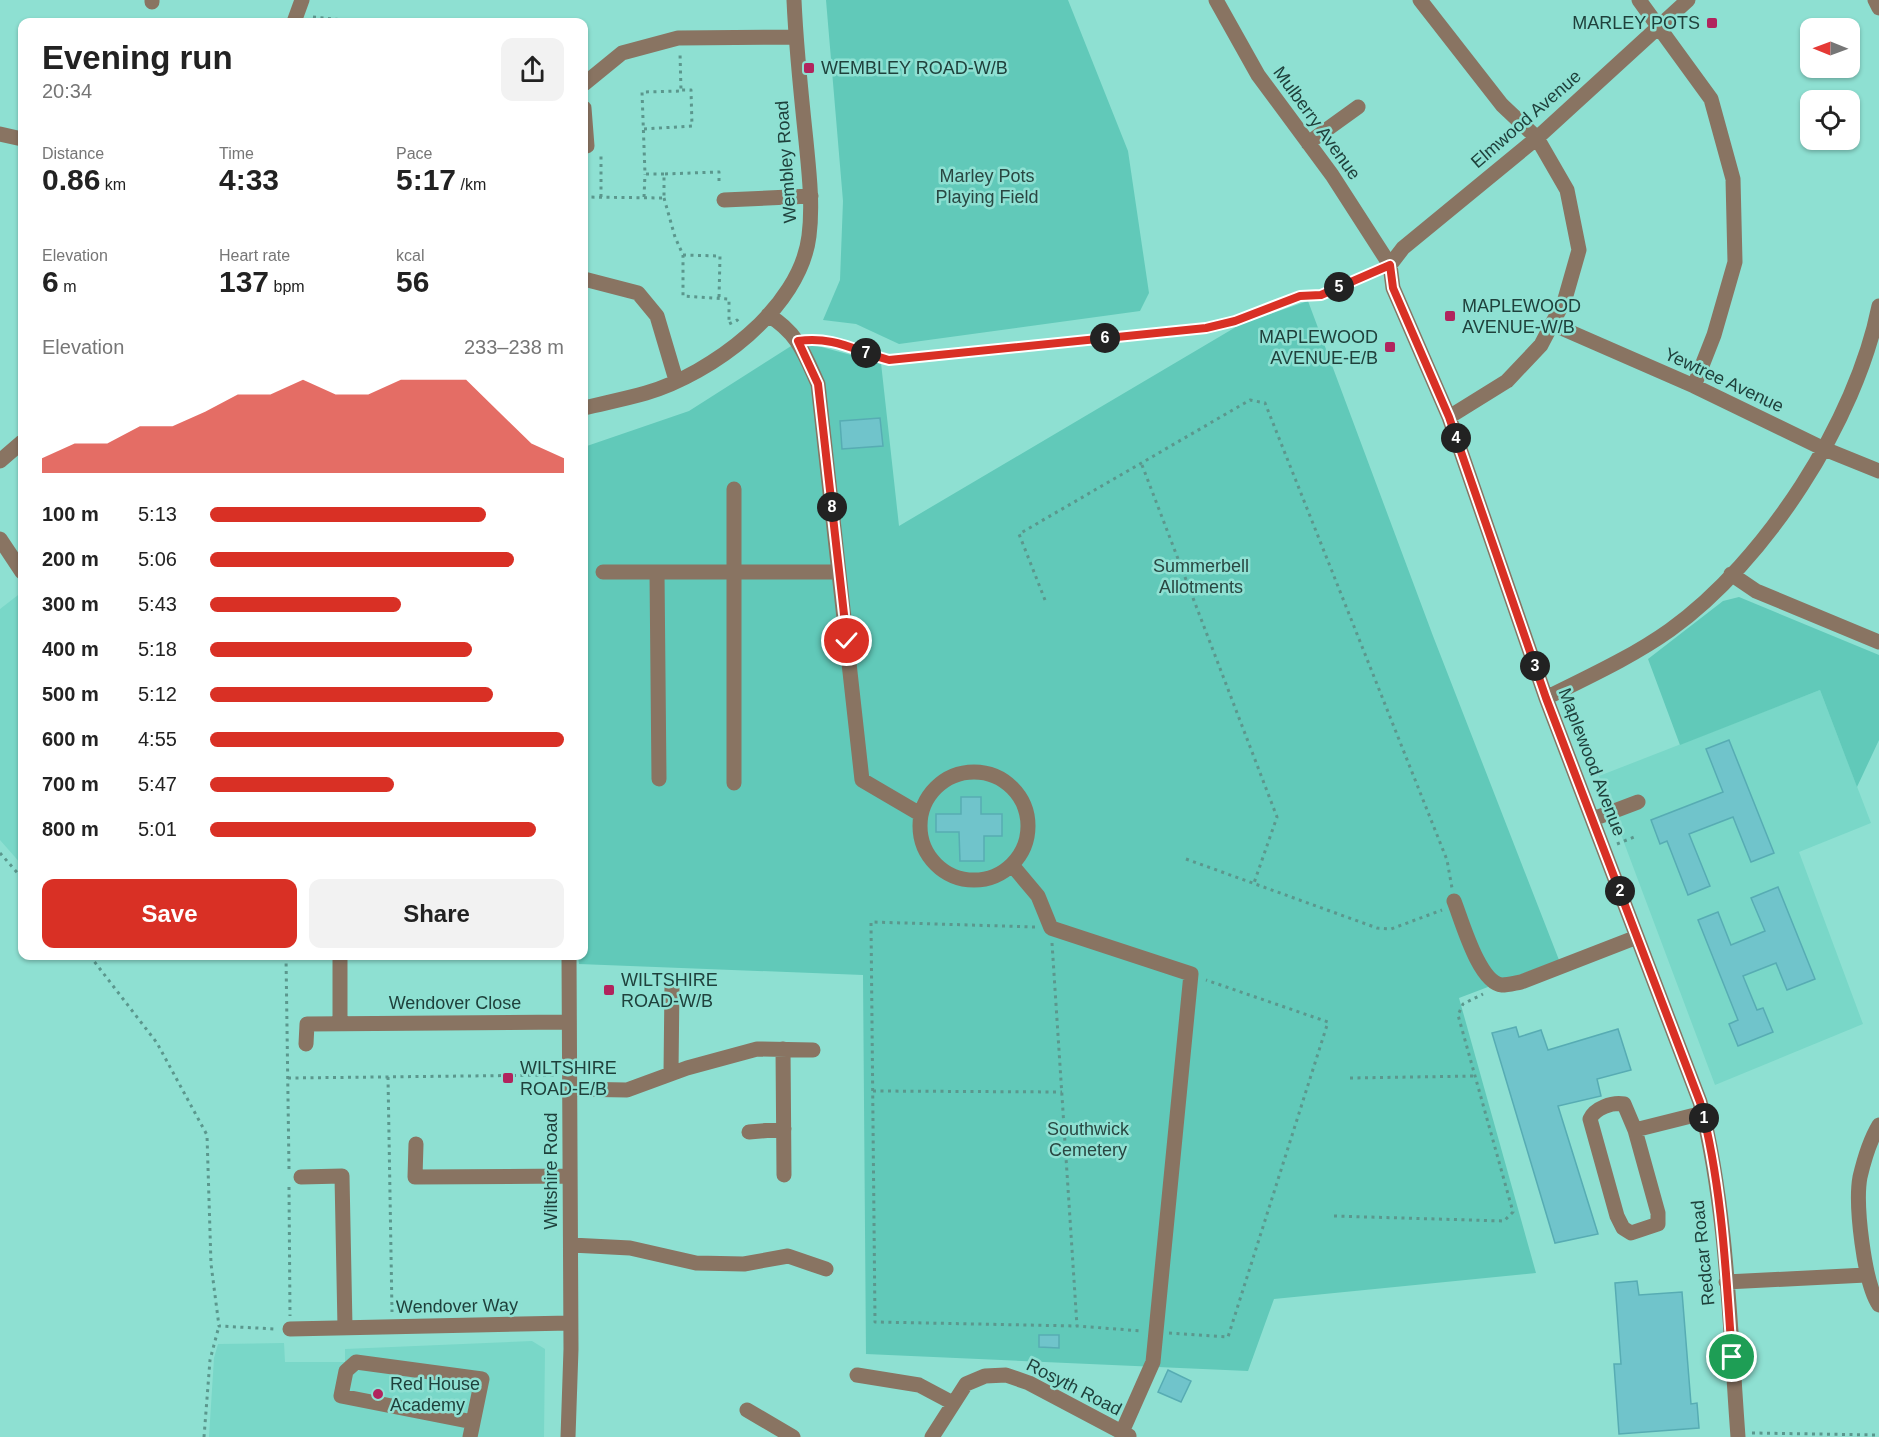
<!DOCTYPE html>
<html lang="en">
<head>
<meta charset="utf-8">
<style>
	body { margin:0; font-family:Arial,sans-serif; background:#f2f2f2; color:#222; height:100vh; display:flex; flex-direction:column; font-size:22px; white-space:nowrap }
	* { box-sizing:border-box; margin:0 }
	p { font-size:20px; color:#767676 }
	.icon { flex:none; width:33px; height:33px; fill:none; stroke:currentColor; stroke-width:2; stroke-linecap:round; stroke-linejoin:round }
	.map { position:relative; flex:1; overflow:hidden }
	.details { position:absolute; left:18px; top:18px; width:570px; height:942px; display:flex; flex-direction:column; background:#fff; border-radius:12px; box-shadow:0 2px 4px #0004 }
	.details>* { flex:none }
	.needle { width:39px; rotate:271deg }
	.buttons { position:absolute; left:1800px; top:18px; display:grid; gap:12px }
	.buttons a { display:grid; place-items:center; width:60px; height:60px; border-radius:12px; background:#fff; box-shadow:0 2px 4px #0004; font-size:30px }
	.pin { position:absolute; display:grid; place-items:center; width:51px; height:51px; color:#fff; margin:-26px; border:3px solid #fff; border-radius:50%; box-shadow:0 2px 6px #0007 }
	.km { position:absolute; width:30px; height:30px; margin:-15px; border-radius:50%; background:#222; color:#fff; font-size:16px; line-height:30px; text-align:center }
	.round { display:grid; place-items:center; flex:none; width:63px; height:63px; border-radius:12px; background:#f2f2f2 }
	.summary { display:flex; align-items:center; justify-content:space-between; height:102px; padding:0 24px }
	h1 { font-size:33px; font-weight:800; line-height:45px }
	.metrics { display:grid; grid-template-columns:repeat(3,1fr); gap:9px; height:102px; padding:6px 24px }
	.metrics div { display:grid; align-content:center }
	.metrics b { font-size:30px; font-weight:800 }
	.metrics small { font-size:16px; font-weight:400 }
	.metrics p { font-size:16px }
	.chart { height:168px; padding:12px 24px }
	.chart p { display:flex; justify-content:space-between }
	.chart svg { width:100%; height:108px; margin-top:6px; fill:#d93025; opacity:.7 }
	.cta { display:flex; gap:12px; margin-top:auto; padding:12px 24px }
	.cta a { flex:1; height:69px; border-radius:12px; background:#d93025; color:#fff; font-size:24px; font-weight:800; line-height:69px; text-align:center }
	.cta a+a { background:#f2f2f2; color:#222 }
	ul { padding:0 24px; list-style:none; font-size:20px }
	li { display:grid; grid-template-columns:96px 72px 1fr; align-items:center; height:45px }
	li i { height:15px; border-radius:8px; background:#d93025 }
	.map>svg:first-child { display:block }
</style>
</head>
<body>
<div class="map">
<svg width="1879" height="1437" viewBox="0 0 1879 1437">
	<rect width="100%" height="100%" fill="#8ee0d2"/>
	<!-- built -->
	<path fill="#79d7c8" d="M22,592V865L0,840V609Z
		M1820,690L1871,823L1799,852L1863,1024L1715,1085L1599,776Z
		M532,1341L545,1349L544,1437H209L214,1358L218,1344L284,1343L285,1362H345V1349Z"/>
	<!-- green -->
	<path fill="#61c9b9" d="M826,0H1068L1128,151L1149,293L1140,311L899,344L856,324L823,320L840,280L843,201Z
		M1308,301L1433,636L1559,960L1459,998L1536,1273L1274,1299L1248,1371L866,1354L863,975L579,964L578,956H584V447L689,411L799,341L881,363L899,526L1241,324Z
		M1739,597L1879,655V740L1857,787L1820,690L1680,745L1648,659L1723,601Z"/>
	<!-- building -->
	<path fill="#70c4cb" stroke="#57acb3" stroke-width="1.5" d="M880,418L883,446L842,449L840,421Z
		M1729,740L1774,853L1751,862L1733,817L1689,834L1710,886L1688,895L1667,841L1660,844L1651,820L1723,792L1706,749Z
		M961,797H981V814H1002V836H984V861H960L959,832H936V814H961Z
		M1778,887L1815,979L1787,990L1776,963L1743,976L1757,1010L1763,1008L1773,1032L1738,1046L1729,1024L1738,1020L1698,920L1718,912L1731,945L1765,931L1751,898Z
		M1516,1027L1519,1037L1541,1030L1548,1050L1618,1029L1631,1070L1597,1079L1601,1096L1558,1106L1598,1234L1555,1243L1492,1033Z
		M1637,1281L1639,1295L1682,1292L1691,1404L1697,1403L1699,1428L1619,1434L1614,1364H1621L1615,1283Z
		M1039,1335H1059V1348L1039,1347Z
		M1168,1370L1191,1381L1181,1402L1158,1392Z"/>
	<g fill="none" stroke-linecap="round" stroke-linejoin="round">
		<!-- path -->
		<path stroke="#5b978d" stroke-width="3" stroke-dasharray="3 4.5" stroke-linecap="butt" d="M313,17L365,22
			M644,129L692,126L691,90H682
			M664,174H645L642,92L681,91L680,53
			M584,197L664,198V174L719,172V185
			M601,197V154
			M644,197L645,174
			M664,198L675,237L683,255V296L729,299V324L737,320L740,323
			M683,255L720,256L719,298
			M812,339C838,336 864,353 889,360L1206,328L1235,321L1300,296L1321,295L1377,271
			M1142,465L1277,817L1254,883
			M1045,600L1019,534L1250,400L1265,403L1447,860L1452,888
			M1617,844L1634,837
			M0,853L22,878
			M1186,859L1377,928L1391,929L1442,910
			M1035,927L871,922L875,1322L1077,1326
			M1052,943L1077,1326L1142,1331
			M90,956L157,1043L207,1135L211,1264L219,1326L275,1329
			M286,956L289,1169
			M388,1077L392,1312
			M288,1078L556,1075
			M1350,1078L1475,1076
			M873,1091L1062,1092
			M289,1187L290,1316
			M1334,1216L1504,1221L1513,1212L1458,1015L1463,1004L1483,994
			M1169,1333L1228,1337L1328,1022L1206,980
			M1752,1433L1879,1435
			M204,1437L210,1360L219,1326"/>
		<!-- minor -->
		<path stroke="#897462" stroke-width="15" d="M1216,0L1258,75L1332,175L1390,265L1393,288L1449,417L1546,698L1700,1102C1727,1206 1730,1330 1738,1437
			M1420,0L1502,105L1537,138L1567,190L1579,250L1565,299L1541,345L1507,381L1449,417
			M1639,0L1711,99L1733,179L1735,262L1714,335L1694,386
			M1875,0L1879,8
			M152,2V0
			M294,22L302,0
			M584,84L622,53L678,38L796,37
			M584,108L587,146
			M0,134L22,139
			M1308,143L1358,107
			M724,200L811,196
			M1390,265L1403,248L1537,138L1688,0
			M584,279L638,293L657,316L676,380
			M768,315C798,333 804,353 818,384L862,780L920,814
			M1552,324L1694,386L1822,448L1879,471
			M584,408C604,403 625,399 646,393C711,374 800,309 809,236C813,205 809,172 806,141C801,94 796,47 794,0
			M0,461L22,442
			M0,539L22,572
			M603,572H839
			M657,572L659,779
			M1731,574L1756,591L1879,642
			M1546,698C1588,677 1632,657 1670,630C1766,561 1856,421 1879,306
			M920 826a54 54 0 1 1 108 0a54 54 0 1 1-108 0Z
			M734,783V489
			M1593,819L1638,802
			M1012,865L1038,896L1051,928L1191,974L1153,1362L1122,1432
			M1454,901C1462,921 1479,983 1502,985C1508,985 1515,983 1521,982L1637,937
			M340,956V1023
			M306,1044L307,1024L569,1022
			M783,1049L784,1175
			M671,1073L672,984
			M570,1089L627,1090L687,1068L757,1049L813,1050
			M1879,1125C1870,1140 1864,1160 1860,1177C1855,1204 1864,1283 1879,1305
			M1635,1130L1624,1104C1612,1102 1595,1108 1590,1119L1617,1216L1623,1228L1631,1233L1658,1224V1213L1635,1130L1703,1113
			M749,1132L784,1129
			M416,1144L415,1177L568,1176
			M301,1177L342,1176L345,1327
			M571,1245L630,1248L696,1263L744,1264L788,1256L826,1269
			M1726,1282L1866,1275
			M290,1329L570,1323
			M857,1375L919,1385L951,1402
			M747,1410L793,1437
			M470,1437L482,1379L356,1362L346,1371L341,1396L473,1422
			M568,1437L571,1349L569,956
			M932,1437L966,1384L985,1376L1006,1375L1029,1383L1129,1436"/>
	</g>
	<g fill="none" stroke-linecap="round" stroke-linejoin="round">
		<defs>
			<path id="route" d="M847,641L818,384L798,341C835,336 855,351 889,360L1206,328L1235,321L1300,296L1321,295L1390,265L1393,288L1449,417L1546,698L1700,1102C1722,1184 1726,1273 1732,1357"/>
		</defs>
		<!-- route casing -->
		<use href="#route" stroke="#fff" stroke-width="12"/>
		<!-- route -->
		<use href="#route" stroke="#d93025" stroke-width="8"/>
	</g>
	<!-- markers -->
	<g fill="#b1245d" stroke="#8ee0d2" stroke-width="2">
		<rect x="1706" y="17" width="12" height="12" rx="3"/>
		<rect x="803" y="62" width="12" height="12" rx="3"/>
		<rect x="1444" y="310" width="12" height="12" rx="3"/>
		<rect x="1384" y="341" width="12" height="12" rx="3"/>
		<rect x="603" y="984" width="12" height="12" rx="3"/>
		<rect x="502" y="1072" width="12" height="12" rx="3"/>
		<circle cx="378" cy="1394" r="6"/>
	</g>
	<g text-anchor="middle" stroke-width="5" stroke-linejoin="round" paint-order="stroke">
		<!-- poi labels -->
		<g font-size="18" fill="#1f413c" stroke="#8ee0d2" text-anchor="start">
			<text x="1700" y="29" text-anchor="end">MARLEY POTS</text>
			<text x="821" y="74">WEMBLEY ROAD-W/B</text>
			<text x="1462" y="312">MAPLEWOOD<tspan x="1462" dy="21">AVENUE-W/B</tspan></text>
			<text x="1378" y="343" text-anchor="end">MAPLEWOOD<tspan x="1378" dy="21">AVENUE-E/B</tspan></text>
			<text x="621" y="986">WILTSHIRE<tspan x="621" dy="21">ROAD-W/B</tspan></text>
			<text x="520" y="1074">WILTSHIRE<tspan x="520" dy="21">ROAD-E/B</tspan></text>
			<text x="390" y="1390">Red House<tspan x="390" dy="21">Academy</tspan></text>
		</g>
		<!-- street labels -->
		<g font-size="18" fill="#1f413c" stroke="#8ee0d2">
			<text transform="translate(1526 119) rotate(-41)" y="6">Elmwood Avenue</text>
			<text transform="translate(1317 123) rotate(54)" y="6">Mulberry Avenue</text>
			<text transform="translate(786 162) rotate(-94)" y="6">Wembley Road</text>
			<text transform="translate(1724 380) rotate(25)" y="6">Yewtree Avenue</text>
			<text transform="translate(1592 762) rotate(69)" y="6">Maplewood Avenue</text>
			<text x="455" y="1009">Wendover Close</text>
			<text transform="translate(551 1171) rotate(-90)" y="6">Wiltshire Road</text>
			<text transform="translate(1703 1253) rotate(-96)" y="6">Redcar Road</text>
			<text transform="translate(457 1306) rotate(-1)" y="6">Wendover Way</text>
			<text transform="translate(1074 1387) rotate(27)" y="6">Rosyth Road</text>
		</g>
		<!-- park labels -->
		<g font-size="18" fill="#294742" stroke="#8ee0d2">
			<text x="987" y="182">Marley Pots<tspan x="987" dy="21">Playing Field</tspan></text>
			<text x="1201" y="572">Summerbell<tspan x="1201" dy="21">Allotments</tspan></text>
			<text x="1088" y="1135">Southwick<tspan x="1088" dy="21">Cemetery</tspan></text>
		</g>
	</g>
</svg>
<div class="buttons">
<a><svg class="needle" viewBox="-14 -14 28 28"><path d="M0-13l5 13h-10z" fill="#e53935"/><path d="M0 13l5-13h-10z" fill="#767676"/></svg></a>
<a><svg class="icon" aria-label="locate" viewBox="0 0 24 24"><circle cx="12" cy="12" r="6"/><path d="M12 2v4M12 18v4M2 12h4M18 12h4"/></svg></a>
</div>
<div class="pin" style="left:1732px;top:1357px;background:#1e9e55"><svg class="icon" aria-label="arrive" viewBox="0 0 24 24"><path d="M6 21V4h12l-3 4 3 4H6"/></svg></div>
<div class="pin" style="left:847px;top:641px;background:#d93025"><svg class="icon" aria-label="check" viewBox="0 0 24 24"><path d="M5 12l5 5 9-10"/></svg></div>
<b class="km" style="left:1704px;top:1118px">1</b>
<b class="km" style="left:1620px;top:891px">2</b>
<b class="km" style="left:1535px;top:666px">3</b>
<b class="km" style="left:1456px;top:438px">4</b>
<b class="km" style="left:1339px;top:287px">5</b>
<b class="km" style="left:1105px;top:338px">6</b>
<b class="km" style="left:866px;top:353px">7</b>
<b class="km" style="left:832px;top:507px">8</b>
<section class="details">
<div class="summary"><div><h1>Evening run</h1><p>20:34</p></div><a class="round"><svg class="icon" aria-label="share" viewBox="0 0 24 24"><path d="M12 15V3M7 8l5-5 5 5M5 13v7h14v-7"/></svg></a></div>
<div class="metrics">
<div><p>Distance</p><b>0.86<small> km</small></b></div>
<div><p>Time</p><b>4:33</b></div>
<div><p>Pace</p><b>5:17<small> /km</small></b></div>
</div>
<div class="metrics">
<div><p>Elevation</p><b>6<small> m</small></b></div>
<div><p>Heart rate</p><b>137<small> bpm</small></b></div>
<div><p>kcal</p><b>56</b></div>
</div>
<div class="chart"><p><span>Elevation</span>233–238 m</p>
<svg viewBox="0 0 160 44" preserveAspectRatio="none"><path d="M0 44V38L10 32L20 32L30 25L40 25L50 19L60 12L70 12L80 6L90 12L100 12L110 6L120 6L130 6L140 19L150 32L160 38V44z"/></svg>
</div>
<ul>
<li><b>100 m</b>5:13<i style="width:78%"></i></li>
<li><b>200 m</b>5:06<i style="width:86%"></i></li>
<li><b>300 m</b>5:43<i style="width:54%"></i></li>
<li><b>400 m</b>5:18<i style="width:74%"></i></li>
<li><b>500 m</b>5:12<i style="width:80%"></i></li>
<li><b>600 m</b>4:55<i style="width:100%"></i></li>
<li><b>700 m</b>5:47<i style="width:52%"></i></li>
<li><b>800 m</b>5:01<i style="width:92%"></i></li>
</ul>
<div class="cta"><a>Save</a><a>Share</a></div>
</section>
</div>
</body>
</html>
